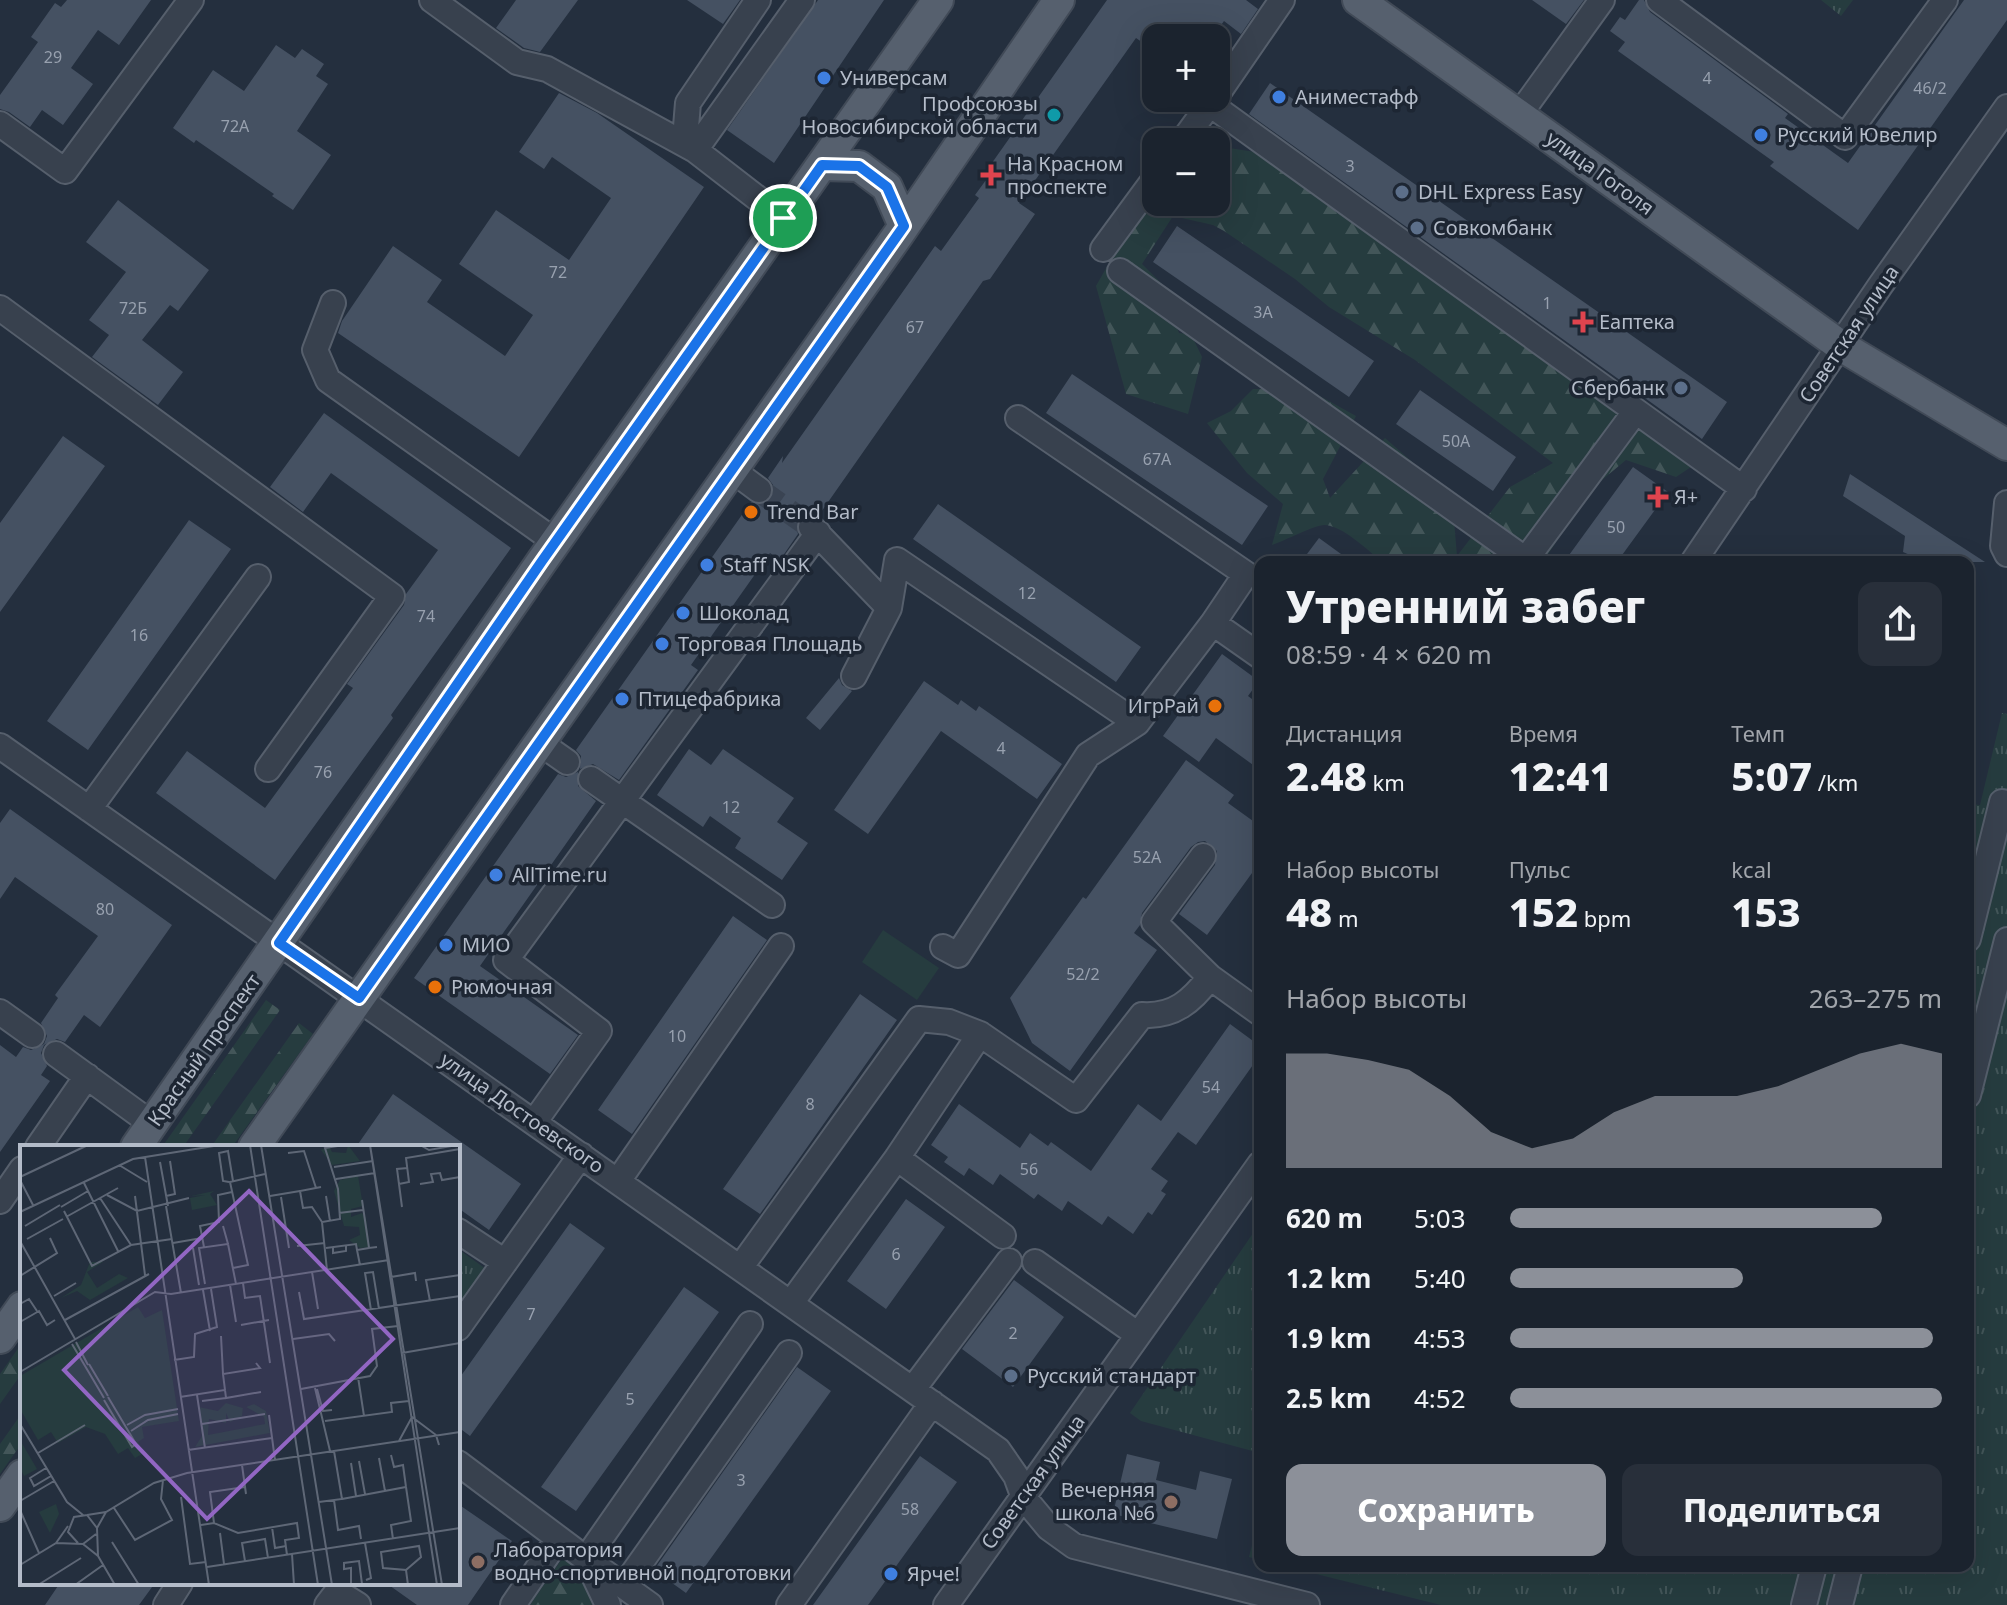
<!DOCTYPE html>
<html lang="ru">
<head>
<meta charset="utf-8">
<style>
	body { margin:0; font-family:"Noto Sans",sans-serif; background:#282f3a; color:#f1f3f6; height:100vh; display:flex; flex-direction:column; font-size:30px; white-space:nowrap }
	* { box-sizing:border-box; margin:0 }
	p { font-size:26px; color:#a0a4aa }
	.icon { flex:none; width:44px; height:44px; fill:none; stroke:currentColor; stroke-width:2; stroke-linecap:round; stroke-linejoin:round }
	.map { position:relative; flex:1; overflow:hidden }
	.drawer { position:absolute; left:1254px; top:556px; width:720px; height:1016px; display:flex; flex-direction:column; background:#1b232e; border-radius:16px; box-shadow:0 8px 32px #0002,0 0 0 2px #39404a }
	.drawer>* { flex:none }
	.fabs { position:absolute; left:1142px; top:24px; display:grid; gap:16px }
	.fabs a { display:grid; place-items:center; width:88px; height:88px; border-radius:16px; background:#1b232e; box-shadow:0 8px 32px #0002,0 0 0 2px #39404a; font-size:40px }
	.pin { position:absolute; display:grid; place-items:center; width:68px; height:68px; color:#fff; margin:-34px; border:4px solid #fff; border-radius:50%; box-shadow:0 2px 8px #0007 }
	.round { display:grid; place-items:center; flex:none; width:84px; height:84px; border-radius:16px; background:#282f3a }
	.headline { display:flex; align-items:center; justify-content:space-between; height:136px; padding:0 32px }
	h1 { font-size:44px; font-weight:800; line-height:60px }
	.metrics { display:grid; grid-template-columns:repeat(3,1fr); gap:12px; height:136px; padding:8px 32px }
	.metrics div { display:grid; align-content:center }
	.metrics b { font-size:40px; font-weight:800 }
	.metrics small { font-size:22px; font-weight:400 }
	.metrics p { font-size:22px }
	.chart { height:224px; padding:16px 32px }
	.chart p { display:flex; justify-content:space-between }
	.chart svg { width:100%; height:144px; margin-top:8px; fill:#8c9099; opacity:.7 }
	.button { display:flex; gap:16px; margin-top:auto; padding:16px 32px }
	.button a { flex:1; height:92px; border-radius:16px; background:#8c9099; color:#fff; font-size:32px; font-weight:800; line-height:92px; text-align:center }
	.button a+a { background:#282f3a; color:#f1f3f6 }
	ul { padding:0 32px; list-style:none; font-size:26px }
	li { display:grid; grid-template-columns:128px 96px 1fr; align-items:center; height:60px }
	li i { height:20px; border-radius:10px; background:#8c9099 }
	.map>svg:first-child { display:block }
</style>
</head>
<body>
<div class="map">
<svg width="2007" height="1605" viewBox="0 0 2007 1605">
	<defs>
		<pattern id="forest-firs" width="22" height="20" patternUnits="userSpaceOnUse" patternTransform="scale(2)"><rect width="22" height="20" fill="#263c3f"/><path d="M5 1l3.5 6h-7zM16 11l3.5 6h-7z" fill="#435659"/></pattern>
		<pattern id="park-tufts" width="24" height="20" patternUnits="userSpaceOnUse" patternTransform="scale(2)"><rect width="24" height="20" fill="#263c3f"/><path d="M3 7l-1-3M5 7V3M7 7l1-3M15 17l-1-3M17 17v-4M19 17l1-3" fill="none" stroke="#435659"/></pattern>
	</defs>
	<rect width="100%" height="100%" fill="#242f3e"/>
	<!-- grass -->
	<path fill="#263c3f" d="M883,930L939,968L917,1000L862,962Z"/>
	<!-- forest -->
	<path fill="url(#forest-firs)" d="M1216,146L1255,152L1583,384L1691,467L1676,477L1626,460L1590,490L1543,562H1382C1369,551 1342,525 1324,525C1315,525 1284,541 1272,545L1283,504L1247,473L1207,423L1231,411L1253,389L1309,390L1356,416L1323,479L1330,498L1385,438L1452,497L1457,556L1510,487L1553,463L1415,360L1329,307L1295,279L1224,231L1213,225L1173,216L1142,264L1160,282L1179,333L1191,334L1202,357L1188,414L1126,394L1096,286L1122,240L1156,194V202H1216Z
		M266,1000L280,1010L183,1147H162Z
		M299,1023L313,1034L232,1147H211Z
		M22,1343V1373L0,1404V1374Z
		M22,1413V1443L0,1474V1444Z
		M564,1556L581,1566L601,1605H530Z"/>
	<!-- park -->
	<path fill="url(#park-tufts)" d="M1821,0H1853L1841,16Z
		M2002,713L2007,714V1605H1441L1284,1566H1968V804L1980,805Z
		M1260,1223V1453L1141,1421L1130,1413Z
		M458,1249L486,1269L458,1309Z
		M1260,1514V1560L1249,1557Z"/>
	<!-- building -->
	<path fill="#455162" d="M67,0H151L119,45L98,30L71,68L93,84L63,125L42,110L30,127L9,112L0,109V95L38,42L31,37L55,3L61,7Z
		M516,0H578L540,52L524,48L496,28Z
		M687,0H740L723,24Z
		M818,0H884L774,163L727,130Z
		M1107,0H1246L1258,9L1241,34L1224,21L1212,38H1156V52L1136,38L1019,203L1035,214L990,279L983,281L819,515L808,512L800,517L796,524L798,534L780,560L770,553L691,665L698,670L619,780L593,764L580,769L581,756L576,750L751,502L764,504L771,498L773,485L768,478L783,456L782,463L935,246L941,251L979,198L975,195L986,180L982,177Z
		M1532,0H1584L1566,24Z
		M1639,0H1644L1650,12L1788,114L1785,118L1848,163L1964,0H2007V20L1858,230L1770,166L1774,162L1618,51L1625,42L1610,31L1620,17L1625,20Z
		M276,45L295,58L302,49L324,64L316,76L328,84L297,131L331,155L293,210L272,196L274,194L196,140L194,143L173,128L213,70L244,91Z
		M1270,83L1727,402L1702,439L1249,114Z
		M559,93L597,113L704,187L519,457L338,333L342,321L393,246L442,280L427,302L505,356L533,315L459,264L496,210L569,260L611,198L552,157L544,169L519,152Z
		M118,200L209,270L178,311L170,305L142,340L183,372L158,405L92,357L109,335L89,320L126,272L86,242Z
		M1177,226L1374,361L1349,397L1153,262Z
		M1072,374L1268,506L1242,545L1046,413Z
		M1420,390L1516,457L1493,491L1396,424Z
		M324,413L511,548L391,715L393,718L275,880L156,793L187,751L265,808L353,688L347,684L404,605L406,594L438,550L331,473L303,512L270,487Z
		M63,436L105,466L0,612V523Z
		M1633,467L1668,492L1617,562H1564Z
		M1850,474L1985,562H1926L1903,552L1905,536L1843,496Z
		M938,504L1141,647L1116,682L913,539Z
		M189,520L231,549L88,750L47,721Z
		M1319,538L1352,562H1301Z
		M1222,654L1259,681L1248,696L1260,705V770L1216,738L1199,762L1163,736Z
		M839,678L842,685L852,691L820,730L806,718Z
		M924,681L958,705L961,700L976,711L979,706L1062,764L1037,799L941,731L868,834L834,810Z
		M689,749L711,765L723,749L794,798L777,822L808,843L782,880L735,848L741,838L710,816L703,827L657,795Z
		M1186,760L1234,795L1228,803L1260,826V862L1207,935L1179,914L1215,865L1217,851L1205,841L1198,842L1191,847L1142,913L1140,925L1134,933L1157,950L1070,1071L1032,1043L1010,998L1083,897L1086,899Z
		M578,772V786L596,801L480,966L578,1035L550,1074L414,978L558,774L566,777Z
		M10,809L172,925L100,1027L84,1015L65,1042L57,1039L44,1045L41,1053L47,1066L41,1075L50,1081L0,1152V1045L16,1057L23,1047L31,1050L44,1044L47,1036L41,1023L58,998L55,995L98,936L15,877L0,899V823Z
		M733,916L767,940L632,1134L598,1110Z
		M860,994L897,1020L760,1214L723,1189Z
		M1230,1024L1260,1046V1055L1196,1145L1178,1132L1151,1169L1168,1181L1161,1191L1166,1194L1152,1215L1148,1212L1133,1234L1108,1216L1102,1225L1068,1201L1062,1211L1038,1194L1034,1199L1000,1174L993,1185L969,1168L964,1176L944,1162L948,1157L931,1145L959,1104L1020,1148L1030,1133L1048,1146L1051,1142L1091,1171L1138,1104L1161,1121Z
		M393,1094L521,1184L489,1230L458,1208V1147H356Z
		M906,1199L945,1227L886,1309L847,1281Z
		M570,1223L605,1248L470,1436L458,1427V1380Z
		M1014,1280L1064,1317L1013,1387L962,1349Z
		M684,1287L719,1312L576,1511L541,1487Z
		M797,1367L831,1391L686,1593L654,1570Z
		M1127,1454L1160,1462L1156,1480L1196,1490L1200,1471L1232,1479L1217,1539L1113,1514Z
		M920,1456L957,1482L868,1605H813Z
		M458,1504L512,1541L468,1605H417L386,1583H458Z
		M60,1583H155L139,1605H45Z"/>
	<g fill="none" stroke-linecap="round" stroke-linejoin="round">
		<!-- minor-tunnel -->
		<path stroke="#3a4453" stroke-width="24" stroke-dasharray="24 12" stroke-linecap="butt" d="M759,490L811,527"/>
		<defs>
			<path id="minor" d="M432,0L517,62L547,69L695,150L783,218
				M758,0L688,103L686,127L695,150L802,0
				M1659,0L1845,137L1945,0
				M1216,96L1282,0
				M1210,104L1744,489
				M1519,115L1602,0
				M0,124L65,171L191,0
				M1182,142L1214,98
				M1103,249L1156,177
				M1120,271L1526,560
				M333,303L315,350L328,380L556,542
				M0,308L392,596L268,769
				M1018,418L1246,574L1213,623
				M732,470L759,490
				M2007,503L2003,546L2007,554
				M811,527L889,608L854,676
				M1524,562L1635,412
				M1693,562L1880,286L2007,107
				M889,608L897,560L1137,723L1213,623L1260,656
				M540,743L567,762
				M0,746L998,1450L1016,1476L1024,1498L1049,1528L1074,1546L1307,1605
				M591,779L772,905
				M89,809L258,577
				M1203,856L1154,922L1210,977
				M1968,939L2002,802L2007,803
				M943,947L958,955L1088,755L1137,723
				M0,1012L32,1035
				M56,1054L152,1124
				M1968,1095L2007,940
				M535,1121L599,1031L506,960L818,533
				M38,1147L87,1076
				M897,1158L1003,1236
				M618,1181L781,946
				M0,1201L22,1169
				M458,1231L505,1262
				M1035,1262L1137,1334
				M740,1268L919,1019L949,1022L980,1034L1076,1100L1142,1015C1174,1017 1192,1001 1210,977L1260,1013
				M791,1303L897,1158L980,1034
				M458,1328L581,1155
				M913,1389L1009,1261
				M458,1463L586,1559L750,1324
				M586,1559L650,1605
				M587,1561L608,1605
				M624,1586L789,1353
				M166,1605L180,1583
				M327,1605L337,1592L358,1605
				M513,1605L558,1539
				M789,1605L932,1403
				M946,1605L1260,1164
				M1804,1605L1814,1566
				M1840,1605L1850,1566"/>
			<path id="major" d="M1358,0L1841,346L2007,445
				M822,165L859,166L887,187L904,226
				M136,1147L542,561L938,0
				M254,1147L898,235L1059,0
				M0,1338L22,1307
				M0,1506L22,1475"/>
		</defs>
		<!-- minor casing -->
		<use href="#minor" stroke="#565f6c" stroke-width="28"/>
		<!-- major casing -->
		<use href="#major" stroke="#414a57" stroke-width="34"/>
		<!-- minor -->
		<use href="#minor" stroke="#38414e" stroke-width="24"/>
		<!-- major -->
		<use href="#major" stroke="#56606e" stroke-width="30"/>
	</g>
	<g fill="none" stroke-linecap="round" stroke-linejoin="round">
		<defs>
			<path id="route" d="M822,165L859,166L887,187L904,226L359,998L279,943L542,561Z"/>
		</defs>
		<!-- route casing -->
		<use href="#route" stroke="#fff" stroke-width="16"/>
		<!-- route -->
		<use href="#route" stroke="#1a73e8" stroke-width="10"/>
	</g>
	<!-- markers -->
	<g fill="#3f7fe0" stroke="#1d2633" stroke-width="3">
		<circle cx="824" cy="78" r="8"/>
		<circle cx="1279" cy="97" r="8"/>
		<circle cx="1761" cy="135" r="8"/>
		<circle cx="707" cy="565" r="8"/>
		<circle cx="683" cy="613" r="8"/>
		<circle cx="662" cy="644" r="8"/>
		<circle cx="622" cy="699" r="8"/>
		<circle cx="496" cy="875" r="8"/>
		<circle cx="446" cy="945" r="8"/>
		<circle cx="891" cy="1574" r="8"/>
	</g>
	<circle fill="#0f9aa8" stroke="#1d2633" stroke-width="3" cx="1054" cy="115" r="8"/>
	<g fill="#e0444e" stroke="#1d2633" stroke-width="3">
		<path d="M987 163h8v8h8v8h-8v8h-8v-8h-8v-8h8z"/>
		<path d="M1579 310h8v8h8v8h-8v8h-8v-8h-8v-8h8z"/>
		<path d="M1654 485h8v8h8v8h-8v8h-8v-8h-8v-8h8z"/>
	</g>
	<g fill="#5c6f8a" stroke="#1d2633" stroke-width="3">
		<circle cx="1402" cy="192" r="8"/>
		<circle cx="1417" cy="228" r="8"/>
		<circle cx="1681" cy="388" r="8"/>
		<circle cx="1011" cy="1376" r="8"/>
	</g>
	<g fill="#e8710a" stroke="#1d2633" stroke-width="3">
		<circle cx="751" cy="512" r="8"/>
		<circle cx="1215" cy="706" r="8"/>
		<circle cx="435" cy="987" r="8"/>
	</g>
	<g fill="#8d6e63" stroke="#1d2633" stroke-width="3">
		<circle cx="1171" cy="1502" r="8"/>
		<circle cx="478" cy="1562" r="8"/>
	</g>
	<g text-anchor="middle" stroke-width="7" stroke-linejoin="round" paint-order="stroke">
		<!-- number labels -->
		<g font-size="16" fill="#98a1af">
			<text x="53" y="63">29</text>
			<text x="1707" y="84">4</text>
			<text x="1930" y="94">46/2</text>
			<text x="235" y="132">72А</text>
			<text x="1350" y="172">3</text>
			<text x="558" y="278">72</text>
			<text x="1547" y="309">1</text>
			<text x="133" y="314">72Б</text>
			<text x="1263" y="318">3А</text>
			<text x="915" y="333">67</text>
			<text x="1456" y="447">50А</text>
			<text x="1157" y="465">67А</text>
			<text x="1616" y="533">50</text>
			<text x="1027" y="599">12</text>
			<text x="426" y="622">74</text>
			<text x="139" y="641">16</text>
			<text x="1001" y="754">4</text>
			<text x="323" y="778">76</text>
			<text x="731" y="813">12</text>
			<text x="1147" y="863">52А</text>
			<text x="105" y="915">80</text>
			<text x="1083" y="980">52/2</text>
			<text x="677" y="1042">10</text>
			<text x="1211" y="1093">54</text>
			<text x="810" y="1110">8</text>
			<text x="1029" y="1175">56</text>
			<text x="896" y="1260">6</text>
			<text x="531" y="1320">7</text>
			<text x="1013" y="1339">2</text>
			<text x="630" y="1405">5</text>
			<text x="741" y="1486">3</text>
			<text x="910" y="1515">58</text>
		</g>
		<!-- poi labels -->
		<g font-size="20" fill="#b4bcc9" stroke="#1d2633" text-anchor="start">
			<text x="840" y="85">Универсам</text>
			<text x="1295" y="104">Аниместафф</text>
			<text x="1038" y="111" text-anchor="end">Профсоюзы<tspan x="1038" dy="23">Новосибирской области</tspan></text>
			<text x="1777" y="142">Русский Ювелир</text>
			<text x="1007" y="171">На Красном<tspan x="1007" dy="23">проспекте</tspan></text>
			<text x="1418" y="199">DHL Express Easy</text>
			<text x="1433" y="235">Совкомбанк</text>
			<text x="1599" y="329">Еаптека</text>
			<text x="1665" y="395" text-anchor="end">Сбербанк</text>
			<text x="1674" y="504">Я+</text>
			<text x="767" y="519">Trend Bar</text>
			<text x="723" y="572">Staff NSK</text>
			<text x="699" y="620">Шоколад</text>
			<text x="678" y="651">Торговая Площадь</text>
			<text x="638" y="706">Птицефабрика</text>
			<text x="1199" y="713" text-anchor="end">ИгрРай</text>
			<text x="512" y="882">AllTime.ru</text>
			<text x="462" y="952">МИО</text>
			<text x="451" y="994">Рюмочная</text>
			<text x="1027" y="1383">Русский стандарт</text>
			<text x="1155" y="1497" text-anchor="end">Вечерняя<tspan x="1155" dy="23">школа №6</tspan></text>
			<text x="494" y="1557">Лаборатория<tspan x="494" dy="23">водно-спортивной подготовки</tspan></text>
			<text x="907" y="1581">Ярче!</text>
		</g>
		<!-- street labels -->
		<g font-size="20" fill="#b4bcc9" stroke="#1d2633">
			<text transform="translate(1600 173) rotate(36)" y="7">улица Гоголя</text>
			<text transform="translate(1849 334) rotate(-56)" y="7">Советская улица</text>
			<text transform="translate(204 1050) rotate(-55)" y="7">Красный проспект</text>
			<text transform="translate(522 1113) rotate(35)" y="7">улица Достоевского</text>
			<text transform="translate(1033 1482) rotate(-54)" y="7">Советская улица</text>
		</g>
	</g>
	<!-- overview -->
	<g transform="translate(20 1145)">
		<rect width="440" height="440" fill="#242f3e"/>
		<path d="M194,46L190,49L197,60L172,65L170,53L185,50L171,51Z" fill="#263c3f"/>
		<path d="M328,0L340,16L312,20L301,5L309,1L312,7L326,8ZM338,31L343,61L331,64V72L342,68L346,73L350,102L340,103L329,95L340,90L339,82L324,81L314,46L320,35ZM70,117H83L67,127L77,143L99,129L108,133L70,155L57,146L41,153L61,140ZM206,258L223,263L222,271L210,277L206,268V278L189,274L188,290L245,279L244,272L226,262L234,259L246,266L250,288L175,302L182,291L179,262L198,266Z" fill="#263c3f"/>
		<path d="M118,162L125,173L142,165L159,276L122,282L124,293L118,297L124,308L115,313L108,303L98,309L85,289L66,282L38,298L31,287L18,295L0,264V231ZM0,295L17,324L4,331L0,323ZM36,359L39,369L30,388L19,367Z" fill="#263c3f"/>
		<path fill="none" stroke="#5e6776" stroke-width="2" d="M230,0L298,440M241,0L312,440M350,0L422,440M350,0L417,440M400,0L409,5L437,0M268,8L284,6L296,43M125,12L189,440M140,17L148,61M99,20L127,37M314,22L353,16M0,32L68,0M316,34L355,28M0,35L13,60M209,37L203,36L199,8L208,6L213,36M64,38L98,106M379,39L389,37L386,13L440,4M400,39L413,37L411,29L420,28L422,35L440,32M301,42L280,46L283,63L292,62L302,77M87,50L117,66L169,53M115,51L125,130M146,51L155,49L150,16M250,51L280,46M306,51L310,76M261,52L269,103M80,53L111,100M342,55L349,103L357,102M146,61L161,148M41,62L68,46M382,62L377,24L388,23M44,66L72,121L111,100L152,94M0,67L113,14L200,0M319,68L343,65M46,72L98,43M5,81L40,60M7,94L43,74M0,96L55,194M153,98L182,93M208,99L216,139M277,101L305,98M184,102L180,81L199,77L198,50L212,47M313,102V108L326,106V100M173,103L179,140M306,103L336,99L337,105M340,120L337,105L349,103M213,123L228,120L210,37L245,29M307,125L302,77L320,74L318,44L305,3L324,0M292,127L298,164M0,131L37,108L30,93M371,132L395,128L396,136M223,138L225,153L240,151L250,218M185,139L179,103L208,99L203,81M210,140L216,177M183,145L190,186M279,147L284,174L440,151M34,151L56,138M410,156L406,135L440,130M0,159L9,154L17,166M351,165L345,128L353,127L359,164M45,175L129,129M0,177L19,166L27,180L35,175M221,180L249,175M201,191L203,229M273,194L309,189L315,196M56,197L68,220M52,199L84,253M382,208L440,198M154,215L174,212L175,189L197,182L191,144M69,219L88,251M0,227L135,147L151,149L369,115M338,232L344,271M295,243L310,306M281,244L350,231L357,221L352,184L378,181M297,244L303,266L312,265M205,245L206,253L241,247M177,250L185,303M160,252L205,245L203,229L240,223L236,218M84,255L112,302L116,299L88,252M182,256L206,253M249,270L255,315M305,276L372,267L371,258L389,256M0,279L47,357L63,370M182,279L245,269M107,280L125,270L158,264M111,286L128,275L158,269M379,296L392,272L416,290L419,300M168,305L252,293M18,308L65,280M371,310L374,322L383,320L386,342M359,313L365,346M339,316L345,349M331,318L336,351M222,320L226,349M26,323L10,333L14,341L31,331M161,352L170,419L186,417M322,354L386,342L391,376L371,380L373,394M314,355L318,385L339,381L341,394M0,356L34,336M299,357L322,354L314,306M94,363L115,395L152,375L141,354L143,335M0,365L19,408M67,370L86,367L134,338L167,328L440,287M194,378L190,347L225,342M181,380L194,378L218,388L277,378L279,393L265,395L267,410M252,382L255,403L266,401M200,388L204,419M92,397L119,440M36,398L63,399L76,389M58,398L48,387L54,372L67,370L77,383M345,398L351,433L346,435M63,399L78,411L95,440M272,409L274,440M78,411L77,383L86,367M225,416L222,398L245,394L248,413M0,420L36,398L48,381M187,422L440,383M386,425L401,412L399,401L361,407L363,423L386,425L388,440M18,440L61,413M55,440L83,420M331,440V423L324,424V418L339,416L342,439"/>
		<path fill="#9266c3" fill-opacity="0.15" stroke="#9266c3" stroke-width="4" d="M229,46L373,194L187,374L44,225Z"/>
		<rect width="440" height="440" fill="none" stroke="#b4bcc9" stroke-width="4"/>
	</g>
</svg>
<div class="fabs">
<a>+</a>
<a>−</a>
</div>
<div class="pin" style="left:783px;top:218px;background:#1e9e55"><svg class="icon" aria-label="arrive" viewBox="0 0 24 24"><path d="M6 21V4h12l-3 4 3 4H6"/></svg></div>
<section class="drawer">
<div class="headline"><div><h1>Утренний забег</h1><p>08:59 · 4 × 620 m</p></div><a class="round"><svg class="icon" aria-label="share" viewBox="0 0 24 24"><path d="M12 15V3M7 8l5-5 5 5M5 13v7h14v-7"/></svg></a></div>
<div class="metrics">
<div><p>Дистанция</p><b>2.48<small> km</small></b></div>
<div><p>Время</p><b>12:41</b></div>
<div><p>Темп</p><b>5:07<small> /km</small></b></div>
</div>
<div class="metrics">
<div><p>Набор высоты</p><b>48<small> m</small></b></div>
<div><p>Пульс</p><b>152<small> bpm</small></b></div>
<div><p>kcal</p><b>153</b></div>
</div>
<div class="chart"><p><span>Набор высоты</span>263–275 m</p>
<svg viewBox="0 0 160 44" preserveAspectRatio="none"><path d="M0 44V9L10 9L20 11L30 14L40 22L50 33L60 38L70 35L80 27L90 22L100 22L110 22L120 19L130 14L140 9L150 6L160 9V44z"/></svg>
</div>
<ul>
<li><b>620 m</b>5:03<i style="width:86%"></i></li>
<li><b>1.2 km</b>5:40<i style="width:54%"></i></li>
<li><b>1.9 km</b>4:53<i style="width:98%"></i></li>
<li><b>2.5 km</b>4:52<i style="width:100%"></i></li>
</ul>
<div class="button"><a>Сохранить</a><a>Поделиться</a></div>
</section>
</div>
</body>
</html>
